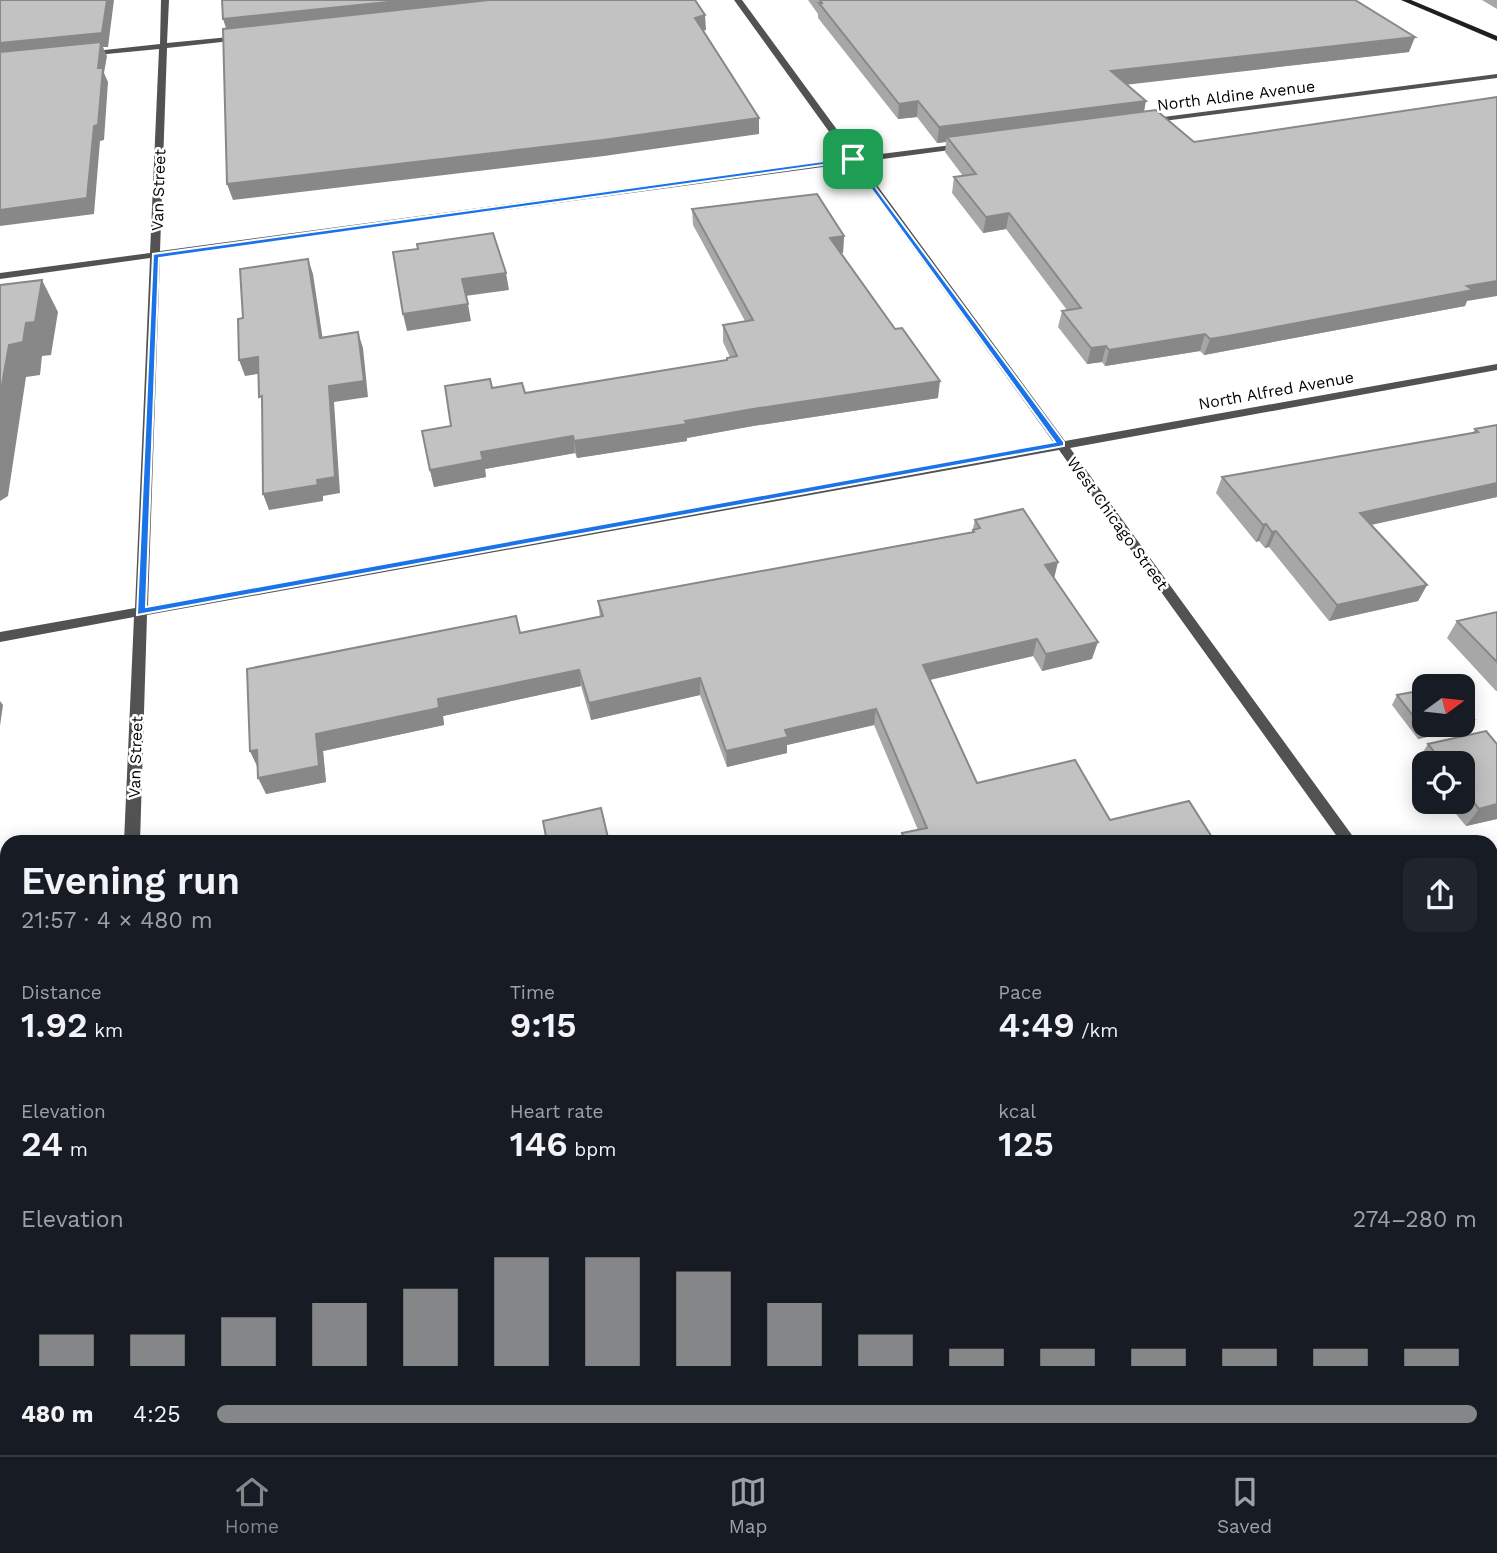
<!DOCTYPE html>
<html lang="en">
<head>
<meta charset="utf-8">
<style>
	body { margin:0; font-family:"Work Sans",sans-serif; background:#20242c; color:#f1f3f6; height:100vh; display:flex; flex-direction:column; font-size:26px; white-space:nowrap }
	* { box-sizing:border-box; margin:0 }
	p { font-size:23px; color:#9ea1a6 }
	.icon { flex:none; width:38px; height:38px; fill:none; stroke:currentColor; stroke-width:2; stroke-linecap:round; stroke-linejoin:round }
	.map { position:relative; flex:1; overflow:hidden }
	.drawer { position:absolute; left:0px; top:835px; width:1498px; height:621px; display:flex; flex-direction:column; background:#171b24; border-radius:21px 21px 0 0; box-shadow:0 4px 18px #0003 }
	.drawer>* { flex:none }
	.needle { width:46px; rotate:75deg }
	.fabs { position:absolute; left:1412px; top:674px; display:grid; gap:14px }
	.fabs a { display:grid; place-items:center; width:63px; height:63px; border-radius:14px; background:#171b24; box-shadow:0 4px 18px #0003; font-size:35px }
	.pin { position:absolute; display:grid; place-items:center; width:60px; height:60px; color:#fff; margin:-30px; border-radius:14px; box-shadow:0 4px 10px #0006 }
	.round { display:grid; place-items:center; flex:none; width:74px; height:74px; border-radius:14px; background:#20242c }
	.summary { display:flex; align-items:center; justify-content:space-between; height:119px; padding:0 21px }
	h1 { font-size:38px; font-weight:600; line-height:52px }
	.figures { display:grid; grid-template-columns:repeat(3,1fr); gap:10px; height:119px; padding:7px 21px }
	.figures div { display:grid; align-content:center }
	.figures b { font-size:35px; font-weight:600 }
	.figures small { font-size:19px; font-weight:400 }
	.figures p { font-size:19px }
	.chart { height:196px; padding:14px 21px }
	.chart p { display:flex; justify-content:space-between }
	.chart svg { width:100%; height:126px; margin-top:7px; stroke:#858687; stroke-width:6 }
	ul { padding:0 21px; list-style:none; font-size:23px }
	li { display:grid; grid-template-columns:112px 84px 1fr; align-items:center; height:52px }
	li i { height:18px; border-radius:9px; background:#858687 }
	.dock { display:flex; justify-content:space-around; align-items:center; height:98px; border-top:2px solid #363941; background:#171b24; font-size:19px; color:#9ea1a6 }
	.dock a { display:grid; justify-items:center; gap:4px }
	.dock .selected { color:#858687 }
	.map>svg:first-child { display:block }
</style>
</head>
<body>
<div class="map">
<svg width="1497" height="1455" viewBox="0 0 1497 1455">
	<rect width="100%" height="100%" fill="#fff"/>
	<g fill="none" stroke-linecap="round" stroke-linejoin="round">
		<!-- minor -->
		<path fill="#525252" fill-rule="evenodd" d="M161,0H169L167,43L240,36L244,38L240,40L167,48L160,251L848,158L734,0H742L857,157L968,143L969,145L965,148L860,162L1065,441L1497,364V370L1070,448L1357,842H1341L1059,450L147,615L140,842H124L134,617L0,642V632L135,608L150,258L0,279V273L150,253L159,49L86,56L82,54L86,52L160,44ZM852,163L1054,443L148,606L160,257Z
			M1497,74V78L1148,123L1144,121L1148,119Z
			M1497,964V978L1491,980V966Z
			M1491,1027L1497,1030V1051L1491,1049Z
			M7,1385V1405L0,1407V1387Z
			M97,1449H117V1455H97Z"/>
		<!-- secondary -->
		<path fill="#1f1f1f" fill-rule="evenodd" d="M1401,0H1411L1497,36V41Z"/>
	</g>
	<!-- wall -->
	<path fill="#a7a7a7" d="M808,0H1355L1409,52L1126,84L1144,112L1467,301L1465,306L1204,355L1200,351L1105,366L1102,362L1087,364L1058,327L1062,311L1067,310L1006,229L983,233L952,193L954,177L963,176L945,152L946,142L937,143L917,117L898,119L818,18V14Z
		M1482,0H1497V9Z
		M692,209L844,236L843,253H841L938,398L753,426L687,438V441L577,458L575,453L485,469L486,477L434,487L430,470L451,426L492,388L525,393L727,360V358L730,357L723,342V325L745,321L693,225Z
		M1497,425V497L1371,525L1427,585L1418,601L1329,621L1269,547L1265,548L1259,541L1256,542L1216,493L1222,477L1473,433L1475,429Z
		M975,520L1054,578L1092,659L1042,671L1033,656L930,680L977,783L1110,820L1215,842H900L902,833L918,830L874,725L787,745V753L727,767L700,695L591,720L581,686L443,716L444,725L323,751L326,782L266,794L257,766L250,751L520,633L600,617L598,601L972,532Z
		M1497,612V691H1496L1447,638L1457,621Z
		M1397,695L1474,719L1467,728L1418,739L1392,705Z
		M1486,731L1497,744V819L1466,826L1446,802H1463V763H1424V773L1416,763L1428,744Z
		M1026,1449H1142L1145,1455H1029Z
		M1258,1449H1317L1299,1455H1261Z
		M1411,1449H1491L1497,1455H1414Z"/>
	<!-- shaded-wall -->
	<path fill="#888" d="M107,0H114L108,47H103L107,56L104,73L108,82L104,140L100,141L94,214L0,226V43Z
		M408,0H548L228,34L223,19Z
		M705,15L706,30L695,33V18Z
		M1415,37L1409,52L1107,87L1111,71Z
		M918,101L917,117L898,119L899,104Z
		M1146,101L1143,117L947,137L946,142L937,143L939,127Z
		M759,118V134L604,156L233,200L227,184Z
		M1009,213L1006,229L983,233L986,217Z
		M844,236L843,253L829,255L830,238Z
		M308,259L313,274L325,354L320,338Z
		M506,273L509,290L465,296L462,279Z
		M42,280L58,312L51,355L42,356L40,375L26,377L8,496L0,501V396L9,345L26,323Z
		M1497,281V296L1467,301L1465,306L1204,355L1210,339L1467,286Z
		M468,304L471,321L407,331L403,314Z
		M358,332L363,348L368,397L334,402L340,493L323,496V501L269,510L263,494L317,480L329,386Z
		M1205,334L1200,351L1105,366L1109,350Z
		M1106,346L1102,362L1087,364L1091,348Z
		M258,357L264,373L245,376L239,360Z
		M940,381L938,398L753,426L687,438V441L577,458L574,441L753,409Z
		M573,436L575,453L485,469L486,477L434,487L430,470L481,452Z
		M1497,483V497L1352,529L1360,513Z
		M1266,524L1259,541L1256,542L1263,525Z
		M1276,531L1269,547L1265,548L1272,532Z
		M1058,562L1054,579L1045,565Z
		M1427,585L1418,601L1329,621L1337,605Z
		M1037,639L1033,656L920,682L923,665Z
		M1098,642L1092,659L1042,671L1046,654Z
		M579,670L581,686L443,716L444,725L323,751L326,782L266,794L258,778L316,734L438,699Z
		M700,678V695L591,720L589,703Z
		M0,701L3,705L0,726Z
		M876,709L874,725L787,745V753L727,767L726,751L785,730Z
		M1474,719L1467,728L1418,739L1424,730L1449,724H1463V721Z
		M257,750L258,768L250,751Z
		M1497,804V819L1466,826L1479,809Z
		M1497,1298V1303L1491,1305V1300Z
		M1307,1449H1317L1299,1455H1289Z"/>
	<!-- building -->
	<path fill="#c2c2c2" stroke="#888" stroke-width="2" d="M0,0H107L102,33L0,43Z
		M222,0H408L223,19Z
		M489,0H695L705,15L695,18L759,118L603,140L227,184L223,29Z
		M820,0H1355L1415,37L1111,71L1146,101L939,127L918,101L899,104L819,3H822Z
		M101,42L98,68H103L98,125L94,126L87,198L0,210V52Z
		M1497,97V281L1467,286L1473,290L1228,336L1210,339L1205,334L1109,350L1106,346L1091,348L1062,311L1081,308L1009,213L986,217L954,177L976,174L947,137L1156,110L1194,142Z
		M817,194L844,236L830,238L895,329L902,328L940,381L753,409L685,421L687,424L574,441L573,436L481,452L483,460L430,470L422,431L451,426L445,386L490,379L492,388L522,383L525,393L727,360V358L737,356L723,325L753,320L692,209Z
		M493,233L506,273L462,279L468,304L403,314L393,252L418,249L417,244Z
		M308,259L320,338L358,332L364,381L329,386L335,477L317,480L318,485L263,494L262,396L259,397L258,357L239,360L238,319L243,318L240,269Z
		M42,280L35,322L26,323L23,342L9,345L0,396V285Z
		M1497,425V483L1360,513L1427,585L1337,605L1276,531L1272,532L1266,524L1263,525L1222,477L1478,432L1475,429Z
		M1023,509L1058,562L1045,565L1098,642L1046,654L1037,639L923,665L977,783L1075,760L1110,820L1189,801L1215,842H905L902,833L927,828L876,709L785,730L788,737L726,751L700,678L589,703L579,670L438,699L439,708L316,734L319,766L258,778L257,750L250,751L247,669L516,616L520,633L603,616L598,601L974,532L973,530L980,528L975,520Z
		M1497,612V662L1457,621Z
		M1424,690V724H1449L1424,730L1397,695Z
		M1463,706L1474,719L1463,721Z
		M1486,731L1497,744V804L1479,809L1463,788V763H1443L1428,744Z
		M601,808L609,842H547L543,821Z
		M1491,1203L1497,1212V1298L1491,1300Z
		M1491,1432L1497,1442V1455H1426L1422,1449H1491Z
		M453,1449H539L540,1451L545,1449H912L913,1452L923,1449H959L961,1455H454Z
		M1037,1449H1142L1145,1455H1039Z
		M1275,1449H1307L1289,1455H1278Z"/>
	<!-- route -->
	<path fill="#1a73e8" stroke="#fff" stroke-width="2" fill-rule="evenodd" d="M853,157L1064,442V446L137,615L153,254ZM851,161L1055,442L146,607L159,258Z"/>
	<g text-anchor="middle" stroke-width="5" stroke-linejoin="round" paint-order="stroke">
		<!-- far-street labels -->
		<g font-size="16" fill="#000" stroke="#fff">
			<text transform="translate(1236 95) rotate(-7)" y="6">North Aldine Avenue</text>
			<text transform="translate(158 190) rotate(-88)" y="6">Van Street</text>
			<text transform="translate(1276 390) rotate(-10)" y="6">North Alfred Avenue</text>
			<text transform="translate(1118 523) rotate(54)" y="6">West Chicago Street</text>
			<text transform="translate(135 757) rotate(-88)" y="6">Van Street</text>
		</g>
	</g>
</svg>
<div class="fabs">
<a><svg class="needle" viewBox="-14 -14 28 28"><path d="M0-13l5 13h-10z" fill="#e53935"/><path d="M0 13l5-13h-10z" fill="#9ea1a6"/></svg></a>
<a><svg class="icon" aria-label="locate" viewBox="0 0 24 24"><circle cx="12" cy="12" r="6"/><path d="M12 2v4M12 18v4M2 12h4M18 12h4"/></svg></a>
</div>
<div class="pin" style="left:853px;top:159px;background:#1e9e55"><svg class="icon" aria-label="arrive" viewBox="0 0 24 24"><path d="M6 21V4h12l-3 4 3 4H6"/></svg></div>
<section class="drawer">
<div class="summary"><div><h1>Evening run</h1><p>21:57 · 4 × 480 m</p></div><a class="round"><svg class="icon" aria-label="share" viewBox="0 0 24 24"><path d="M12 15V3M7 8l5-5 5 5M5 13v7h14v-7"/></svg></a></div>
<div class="figures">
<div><p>Distance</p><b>1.92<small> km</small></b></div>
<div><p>Time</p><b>9:15</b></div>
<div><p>Pace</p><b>4:49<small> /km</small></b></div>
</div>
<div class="figures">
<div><p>Elevation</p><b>24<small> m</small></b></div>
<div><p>Heart rate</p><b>146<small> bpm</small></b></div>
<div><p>kcal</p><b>125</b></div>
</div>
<div class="chart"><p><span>Elevation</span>274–280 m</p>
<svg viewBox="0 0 160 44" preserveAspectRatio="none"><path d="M5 44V33M15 44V33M25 44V27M35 44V22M45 44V17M55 44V6M65 44V6M75 44V11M85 44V22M95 44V33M105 44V38M115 44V38M125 44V38M135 44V38M145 44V38M155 44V38"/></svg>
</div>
<ul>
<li><b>480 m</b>4:25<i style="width:100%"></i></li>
</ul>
</section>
</div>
<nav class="dock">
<a class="selected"><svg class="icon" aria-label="home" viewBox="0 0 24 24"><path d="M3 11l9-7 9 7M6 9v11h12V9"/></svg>Home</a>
<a><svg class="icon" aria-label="map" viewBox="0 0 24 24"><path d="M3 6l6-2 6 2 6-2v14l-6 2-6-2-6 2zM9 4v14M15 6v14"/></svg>Map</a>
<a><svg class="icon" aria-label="saved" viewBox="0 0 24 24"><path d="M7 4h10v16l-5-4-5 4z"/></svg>Saved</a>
</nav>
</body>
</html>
